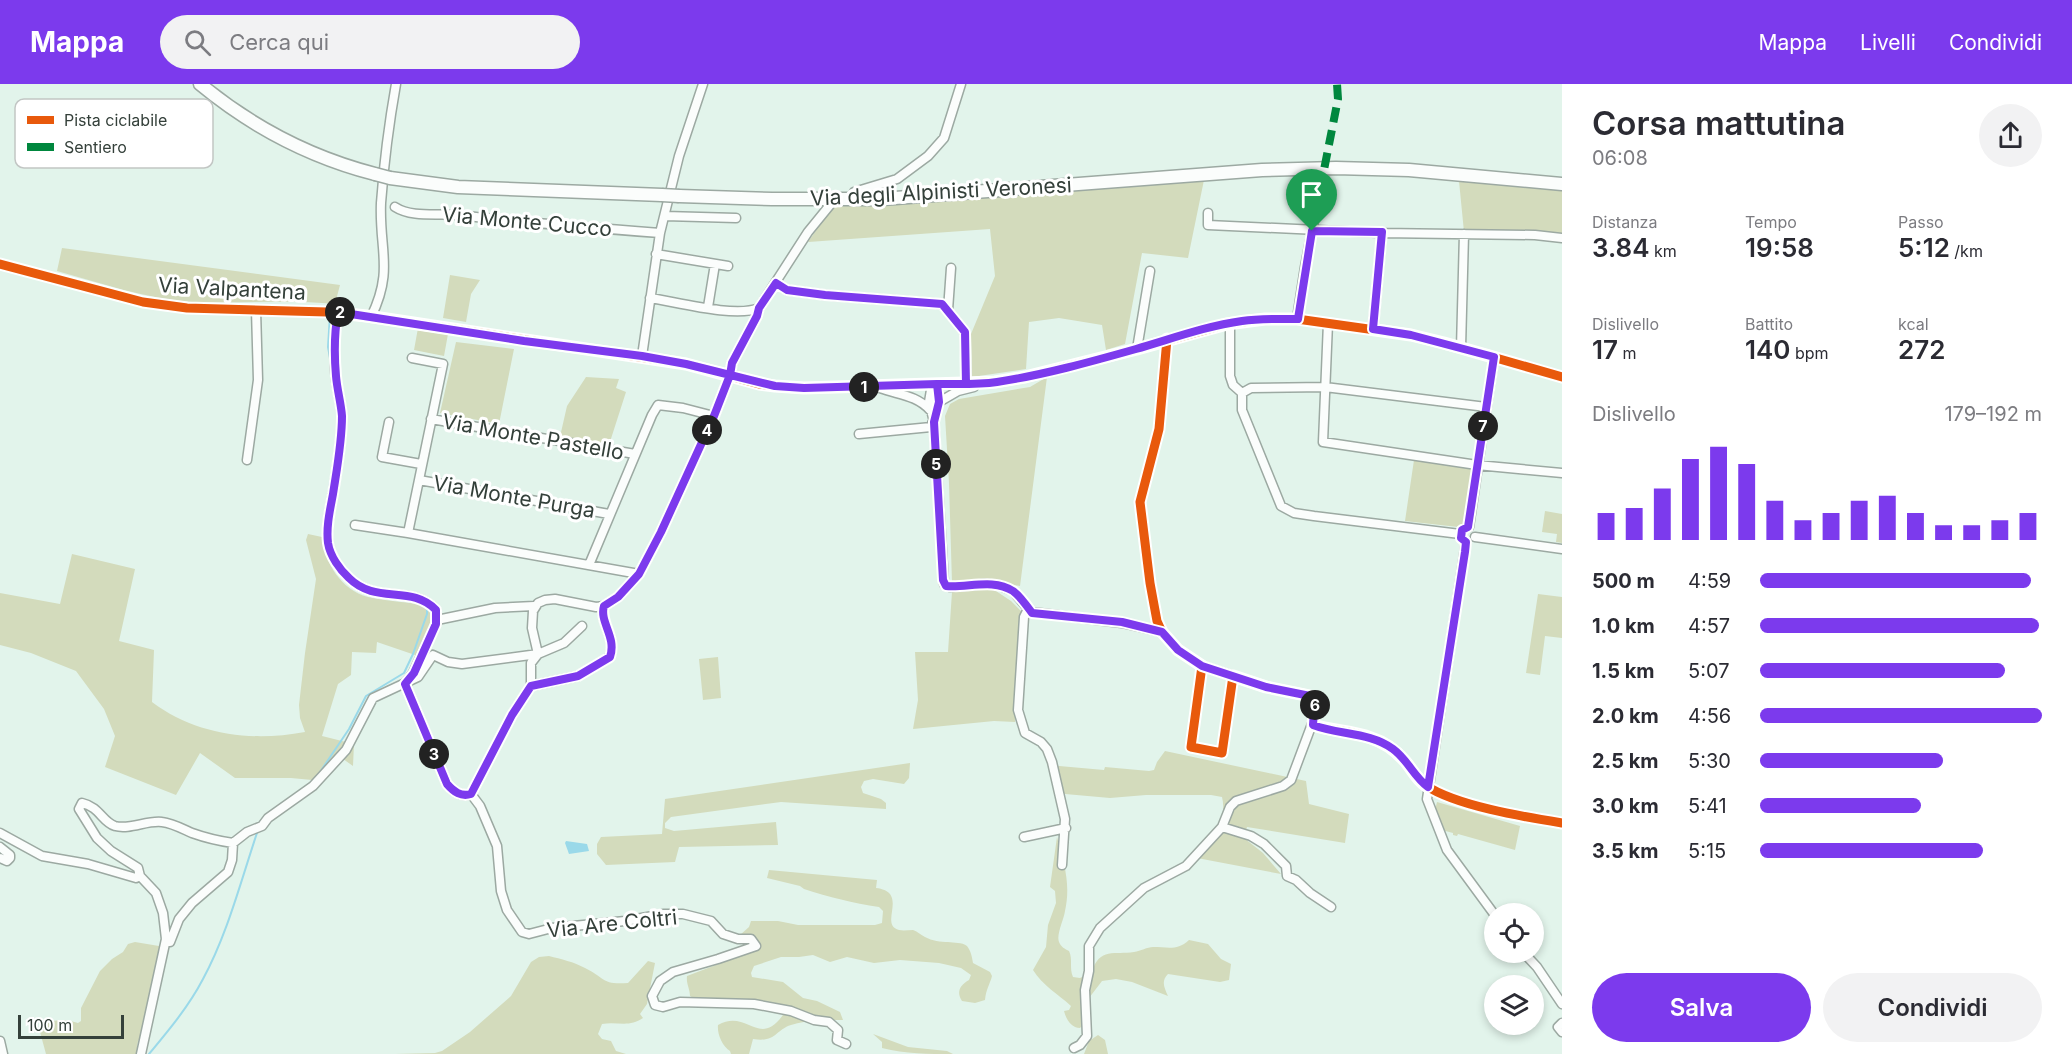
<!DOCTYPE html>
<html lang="it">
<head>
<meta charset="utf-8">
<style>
	body { margin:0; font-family:Inter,sans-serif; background:#f2f2f3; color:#2b2b33; height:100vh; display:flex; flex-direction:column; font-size:22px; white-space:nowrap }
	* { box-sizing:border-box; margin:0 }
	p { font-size:20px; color:#7c7c81 }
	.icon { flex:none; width:33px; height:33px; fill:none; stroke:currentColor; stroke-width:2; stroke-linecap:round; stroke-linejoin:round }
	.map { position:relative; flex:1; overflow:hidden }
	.sheet { display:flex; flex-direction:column; background:#fff; width:510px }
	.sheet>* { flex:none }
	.fabs { position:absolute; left:1484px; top:819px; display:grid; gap:12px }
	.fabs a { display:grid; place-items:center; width:60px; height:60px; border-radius:50%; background:#fff; box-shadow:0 3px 9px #0003; font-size:30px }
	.scale { position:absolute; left:18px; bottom:15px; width:106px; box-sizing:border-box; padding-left:6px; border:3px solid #34403a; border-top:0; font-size:16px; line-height:21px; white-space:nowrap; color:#34403a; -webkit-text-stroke:4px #fff; paint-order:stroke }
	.pin { position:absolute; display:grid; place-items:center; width:51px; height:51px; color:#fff; margin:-62px -26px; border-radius:50% 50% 50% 0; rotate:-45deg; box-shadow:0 0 6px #0007 }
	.pin .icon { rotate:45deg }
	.km { position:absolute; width:30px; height:30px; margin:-15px; border-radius:50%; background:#222; color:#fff; font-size:16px; line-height:30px; text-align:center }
	.round { display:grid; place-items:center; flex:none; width:63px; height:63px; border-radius:32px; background:#f2f2f3 }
	.headline { display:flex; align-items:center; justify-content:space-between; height:102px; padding:0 30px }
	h1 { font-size:33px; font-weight:600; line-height:45px }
	.stats { display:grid; grid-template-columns:repeat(3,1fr); gap:9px; height:102px; padding:6px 30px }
	.stats div { display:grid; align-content:center }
	.stats b { font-size:26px; font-weight:600 }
	.stats small { font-size:16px; font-weight:400 }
	.stats p { font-size:16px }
	.chart { height:168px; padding:12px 30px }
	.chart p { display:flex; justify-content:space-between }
	.chart svg { width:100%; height:108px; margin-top:6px; stroke:#7c3aed; stroke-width:6 }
	.button { display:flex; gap:12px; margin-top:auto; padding:12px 30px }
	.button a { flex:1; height:69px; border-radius:36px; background:#7c3aed; color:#fff; font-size:24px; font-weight:600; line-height:69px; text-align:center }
	.button a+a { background:#f2f2f3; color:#2b2b33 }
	ul { padding:0 30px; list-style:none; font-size:20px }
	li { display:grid; grid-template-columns:96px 72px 1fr; align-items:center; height:45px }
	li i { height:15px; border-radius:8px; background:#7c3aed }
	header { display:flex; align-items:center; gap:36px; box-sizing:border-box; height:84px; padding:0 30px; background:#7c3aed; color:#fff }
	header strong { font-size:28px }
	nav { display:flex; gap:33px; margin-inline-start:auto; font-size:21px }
	.search { width:420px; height:54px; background:#f2f2f3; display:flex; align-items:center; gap:15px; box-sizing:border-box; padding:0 21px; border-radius:33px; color:#7c7c81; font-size:22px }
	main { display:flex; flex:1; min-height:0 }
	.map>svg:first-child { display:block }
</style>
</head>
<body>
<header>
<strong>Mappa</strong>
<div class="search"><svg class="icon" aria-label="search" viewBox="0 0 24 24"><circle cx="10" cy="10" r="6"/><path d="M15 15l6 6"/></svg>Cerca qui</div>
<nav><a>Mappa</a><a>Livelli</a><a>Condividi</a></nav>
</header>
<main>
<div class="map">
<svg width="1562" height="970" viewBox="0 0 1562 970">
	<rect width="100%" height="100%" fill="#e2f4eb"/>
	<!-- green -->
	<path fill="#d3dbbc" d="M1204,96L1188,174L1142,169L1125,260L1106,266L1102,241L1059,234L1029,238L1026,285L972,293L971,250L995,192L990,145L808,158L833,122Z
		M1459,97L1562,105V152L1464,148Z
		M62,164L340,201L335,220C288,215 240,220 192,218C146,215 101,199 57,187Z
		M450,191L480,196L471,210L466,238L443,234Z
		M418,244L448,250L444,272L414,266Z
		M456,258L514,265L499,340L440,329Z
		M586,293L619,295L616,304L626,308L608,364L559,357L567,322Z
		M1047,293L1020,502L993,497L952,499L949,399L945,332L950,320L959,315L1030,303Z
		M1414,376L1474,385L1466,439L1458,443L1405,437Z
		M1545,427L1562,430V459L1556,458L1557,450L1542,448Z
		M308,450L322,453C325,479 341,506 368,513C388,518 409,517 429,523L436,535L418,572L377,558L376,569L352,568L351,591L338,600L322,652L354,660L353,682L336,670L312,696L291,694H235L200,669L176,711L105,683L115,652L104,625L76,587L31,569L0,561V509L60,520L72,470L135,485L119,557L154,566L152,618C196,651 251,658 305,648L300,634L299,621L305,569L316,495L306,456Z
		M993,505L1011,517L1022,528L1015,638L994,637L913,645L918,616L915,568H948L952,508Z
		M1538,510L1562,513V554L1545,552L1540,591L1526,589Z
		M718,573L721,614L703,616L699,575Z
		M1165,667L1306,697L1309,720L1349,730L1345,759L1247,743L1244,754L1263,769L1281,790L1197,774C1210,757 1228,736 1222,713L1211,711H1146L1110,714L1054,709L1048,681L1104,686L1105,683L1149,687L1154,686L1157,678Z
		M910,679L909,694L904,700L873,695L864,697L861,703L863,709L881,715L886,719V725L781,718L671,733L665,739V744L674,747L776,738L778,761L679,763L675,778L606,781L597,770V760L601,753L662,750L665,715Z
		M1437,718L1520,742L1515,766L1458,750L1457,752L1453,751V749L1438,745L1436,742L1438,732L1434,730Z
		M1057,753C1064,779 1071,800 1065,827C1064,835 1056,851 1059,858C1061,863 1065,865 1069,867C1073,875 1069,884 1073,893L1080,894L1092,888C1099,863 1115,871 1134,868C1141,867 1147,863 1153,863C1168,863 1177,867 1189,856L1208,860L1221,875L1231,880L1229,896L1220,898L1168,890C1161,897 1164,903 1168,912L1132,898L1116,895L1102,897L1089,914L1084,940L1080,944C1071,944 1066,935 1064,927L1069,926L1071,922C1058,910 1042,901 1033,886L1046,863L1048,841L1056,819L1055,807L1050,803Z
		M769,786L877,796L876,804C910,808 878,841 899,846C904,847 908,846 913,846C917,847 921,851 925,853C932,857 941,858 948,858C954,859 962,858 967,862C971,867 972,873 973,879L990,888L992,892C990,900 986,905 985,916L975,919L962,917C956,908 960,901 969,896L971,891L961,884L939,879L900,876L874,879L847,873L830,878L813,871L799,873H781L754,882L751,889L752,893L783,898L803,914L817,917L840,928L843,936C825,936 808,936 791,941C775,946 776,959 753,955L749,970H731L730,967C722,962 717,950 718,941C748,924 759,967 785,928L697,916L690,912C690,905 686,900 687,892L758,865L740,851L749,843L751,837H778L798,841H875L882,839L883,827L879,823C853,819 829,813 804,805L800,802L767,794Z
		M135,858L159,862L160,866L144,948L138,957L136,970H46L40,948L41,942C55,935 63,934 78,939L81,937V924L100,887L112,875L123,868L128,860Z
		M549,872C561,875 574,878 585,884C606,894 601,901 628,899L648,877L655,879L647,920L640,930L643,934C629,944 617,937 602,940L598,950L602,955L611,957L616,967L626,970H395L435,969L442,967L470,948L511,912L531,878L539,873Z
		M873,950L908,963L947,967L953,970C928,970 906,970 882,964V958Z
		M1098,951L1105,956L1108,970H1084L1089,957Z"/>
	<!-- water -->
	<path fill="#9ad9e9" d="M566,757L587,760L589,767L569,770L565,759Z"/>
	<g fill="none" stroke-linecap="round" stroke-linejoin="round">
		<!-- stream -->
		<path stroke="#9ad9e9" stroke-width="2" d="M330,231L328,263L331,279
			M332,389L338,345L336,318
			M328,416L330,397
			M324,445V457
			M326,469L333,482
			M318,691L349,645L366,612L404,589L413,570L427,530V524
			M149,970C169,946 189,922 203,895C228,849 241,796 258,746"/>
		<defs>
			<path id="minor" d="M854,108L897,95L928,72L944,54L961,0
				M395,123C412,134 438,129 458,131C525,139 592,144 660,149
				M1208,129V141L1382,149
				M665,132L736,134
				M656,170L728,182
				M0,180L143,218L187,224L327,228L367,232L686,280L759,300L775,302L804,304L995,298L1025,293L1137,265L1227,240L1265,235H1297L1411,251L1444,259L1562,293
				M776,199L787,206L825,211L942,220L965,248L966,299
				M650,214C677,218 735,234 759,224
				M708,223L715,180
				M948,226L951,184
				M338,228C334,251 333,273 336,296C338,308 341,320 342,332C342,358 337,384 333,409C330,426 326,443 328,459C330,472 340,486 349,494C376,521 411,500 436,526V540L413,589L407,597
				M371,233C394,186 379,166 381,119C384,79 389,39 396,0
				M1297,235L1305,183L1320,106
				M1230,239V292L1233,301L1242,309
				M1328,239L1323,358L1477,381L1562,389
				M1373,245L1382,149L1535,151L1562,154
				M1167,255L1159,345L1140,418L1150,499L1157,537L1162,548L1178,566L1202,582L1191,663L1222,669L1233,592L1266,603L1315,613L1313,641C1331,647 1353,647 1371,654C1384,658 1396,667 1405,677C1412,685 1416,695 1425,701C1456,722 1525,733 1562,739
				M1461,264L1464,150
				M1137,265L1150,187
				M642,272L660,149L679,72L703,0
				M932,300L929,318L934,338L944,500L950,503L985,500L998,501L1013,507L1032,529
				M880,304C899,311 916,311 930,326
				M1242,309V326L1281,422L1294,429L1314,432L1460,450
				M1242,309L1251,304L1325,303L1486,323
				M939,318L958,307L974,303
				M431,335L635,370
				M389,338L382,373L421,380
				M859,350L931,343L939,318L937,300
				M247,376L258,296L256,226
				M419,396L609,430
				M355,441L408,449L443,280L412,274
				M1469,443L1494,273
				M408,449L639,490
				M1475,453L1562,465
				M1466,458L1427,715L1447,766L1494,830
				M589,481L652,331L658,321L683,324L714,332
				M437,536L495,524L534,522
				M538,570L532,544L533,527L538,519L545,516L555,515L596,523L604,522L618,513L639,490L661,448L714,332L730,291L732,279L757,232L759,224L808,148L830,121
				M1202,582L1233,592
				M405,600L447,700C453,708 461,713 471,710
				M531,602L578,592L610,573C617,553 599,538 604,522
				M531,602V579L538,570
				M471,710L480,722L497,762L501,807L507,826L522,848L529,850L552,844L625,837L664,830H683L711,837L723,850L738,855H751L756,862L718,875L673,888L660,897L652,912L655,921L663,923L680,918L754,920L791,927L814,936L829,938L838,946L837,956L846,960
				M471,710L512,631L531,602
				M1222,743L1251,752L1264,760L1286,782L1287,792L1296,796L1310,809L1331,823
				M0,749L42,772L88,780L136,794L140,792L138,784L111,767L97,754L79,725L82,719C100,723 102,738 115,742C130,746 147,736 162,738C172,739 183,745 192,749C206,754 219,757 233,759
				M1024,753L1066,744
				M0,763L10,771V774L7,777L0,774
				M1062,781L1065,735L1052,678L1047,665L1041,658L1025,649L1018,626L1024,533L1026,529L1031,528L1122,539L1162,548
				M140,792L156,809L163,829L166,855L141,970
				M166,855L168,858H170L179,835L192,819L228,788L232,776L233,759L247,748L262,742L268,734L313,702L346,666L373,614L418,593L433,571L448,578L462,580L538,570L564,559L582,542
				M1523,868L1537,883L1562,920
				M1562,939L1558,943L1562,948
				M0,957L3,970
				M1074,964L1080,961L1087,952L1085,906L1089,887V862L1100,844L1144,804L1186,782L1222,743L1230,723L1236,717L1283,702L1291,696L1312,640"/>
			<path id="highway" d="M200,0C252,43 309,73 375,90
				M390,94L458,103L662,111
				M679,112L772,115H882L1262,86L1336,84L1409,86L1562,100"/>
		</defs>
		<!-- minor casing -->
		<use href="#minor" stroke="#9ca9a2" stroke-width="11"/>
		<!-- highway casing -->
		<use href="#highway" stroke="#9ca9a2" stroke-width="15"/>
		<!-- minor -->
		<use href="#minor" stroke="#fbfdfc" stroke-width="8"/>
		<!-- highway -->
		<use href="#highway" stroke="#fbfdfc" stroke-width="12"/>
		<defs>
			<path id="highway-bridge" d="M375,90L390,94
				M662,111L679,112"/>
		</defs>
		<!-- highway-bridge casing -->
		<use href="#highway-bridge" stroke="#9ca9a2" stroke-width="15" stroke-linecap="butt"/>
		<!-- highway-bridge -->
		<use href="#highway-bridge" stroke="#fbfdfc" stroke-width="12"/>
		<!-- quiet -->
		<path stroke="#00873e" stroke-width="8" stroke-dasharray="15 8" stroke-linecap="butt" d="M1320,106L1338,15L1337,0"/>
		<defs>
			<path id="cycleway" d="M0,180L143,218L187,224L327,228L367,232L686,280L759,300L775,302L804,304L995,298L1025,293L1137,265L1227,240L1265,235H1297L1411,251L1444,259L1562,293
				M1167,255L1159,345L1140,418L1150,499L1157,537L1162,548L1178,566L1202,582L1191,663L1222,669L1233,592L1266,603L1315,613L1313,641C1331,647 1353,647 1371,654C1384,658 1396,667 1405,677C1412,685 1416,695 1425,701C1456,722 1525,733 1562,739"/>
		</defs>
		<!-- cycleway casing -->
		<use href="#cycleway" stroke="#fff" stroke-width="13"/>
		<!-- cycleway -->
		<use href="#cycleway" stroke="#e8590c" stroke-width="9"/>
	</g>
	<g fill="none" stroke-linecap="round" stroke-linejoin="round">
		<defs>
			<path id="route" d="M1312,147L1298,235C1279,235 1261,234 1242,237C1206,242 1171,255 1136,265C1090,278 1043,291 997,298C977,301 957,300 937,300L804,304L775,302L686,280L642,272L524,257L338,228C334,250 334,269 336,292C337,305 341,319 342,332C342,358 337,384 333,410C330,426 326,443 328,459C330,472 340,486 349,494C376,521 411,500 436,526V540L414,589L405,600L447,700C454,708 461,713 471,710L512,631L531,602L578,592L610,573C617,553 599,538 604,522L618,513L639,490L661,448L714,332L730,291L732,279L757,232L759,224L776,199L787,206L825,211L942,220L965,248L966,300H937L939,318L934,338L943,496L946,502C968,504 993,494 1013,507C1020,512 1027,522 1032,529L1122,538L1162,548L1178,566L1202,582L1266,603L1315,613L1313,641C1339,651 1370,648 1393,665C1408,676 1414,693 1428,703L1465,468L1466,458L1461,454L1462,446L1468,443L1494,273L1411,251L1373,245L1382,148L1312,147"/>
		</defs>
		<!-- route casing -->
		<use href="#route" stroke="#fff" stroke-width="12"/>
		<!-- route -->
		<use href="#route" stroke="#7c3aed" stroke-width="8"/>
	</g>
	<g text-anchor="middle" stroke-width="6" stroke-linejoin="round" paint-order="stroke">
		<!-- street labels -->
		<g font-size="21" fill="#34403a" stroke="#fff">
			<text transform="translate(941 108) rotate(-3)" y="7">Via degli Alpinisti Veronesi</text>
			<text transform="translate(527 138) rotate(5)" y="7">Via Monte Cucco</text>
			<text transform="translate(232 205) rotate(3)" y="7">Via Valpantena</text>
			<text transform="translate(533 353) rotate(10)" y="7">Via Monte Pastello</text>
			<text transform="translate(514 413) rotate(10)" y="7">Via Monte Purga</text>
			<text transform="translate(612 840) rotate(-6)" y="7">Via Are Coltri</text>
		</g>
	</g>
	<!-- legend -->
	<rect x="15" y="15" width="198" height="69" rx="9" fill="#fff" stroke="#c2c6c4" stroke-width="1.5"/>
	<rect x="27" y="32" width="27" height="8" fill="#e8590c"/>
	<rect x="27" y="59" width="27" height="8" fill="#00873e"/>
	<g font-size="16" fill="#34403a">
		<text x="64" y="42">Pista ciclabile</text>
		<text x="64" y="69">Sentiero</text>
	</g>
</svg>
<div class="fabs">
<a><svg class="icon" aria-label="locate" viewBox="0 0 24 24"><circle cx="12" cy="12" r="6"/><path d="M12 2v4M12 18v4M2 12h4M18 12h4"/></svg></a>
<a><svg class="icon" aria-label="layers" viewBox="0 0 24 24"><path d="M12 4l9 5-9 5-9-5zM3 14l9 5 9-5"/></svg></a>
</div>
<div class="scale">100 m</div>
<div class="pin" style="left:1312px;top:147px;background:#1e9e55"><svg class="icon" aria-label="arrive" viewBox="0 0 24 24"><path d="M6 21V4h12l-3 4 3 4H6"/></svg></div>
<b class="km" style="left:864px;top:303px">1</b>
<b class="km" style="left:340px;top:228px">2</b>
<b class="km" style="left:434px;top:670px">3</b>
<b class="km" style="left:707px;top:346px">4</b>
<b class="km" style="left:936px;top:380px">5</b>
<b class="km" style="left:1315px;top:621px">6</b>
<b class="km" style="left:1483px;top:342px">7</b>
</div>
<section class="sheet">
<div class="headline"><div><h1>Corsa mattutina</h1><p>06:08</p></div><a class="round"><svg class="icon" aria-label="share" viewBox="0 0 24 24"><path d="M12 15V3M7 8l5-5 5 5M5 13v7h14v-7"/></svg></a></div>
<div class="stats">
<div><p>Distanza</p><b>3.84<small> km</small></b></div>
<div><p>Tempo</p><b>19:58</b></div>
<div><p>Passo</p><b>5:12<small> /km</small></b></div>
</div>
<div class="stats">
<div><p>Dislivello</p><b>17<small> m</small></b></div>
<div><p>Battito</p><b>140<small> bpm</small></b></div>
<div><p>kcal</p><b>272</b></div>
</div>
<div class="chart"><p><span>Dislivello</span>179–192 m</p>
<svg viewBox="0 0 160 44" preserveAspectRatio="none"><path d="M5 44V33M15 44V31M25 44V23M35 44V11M45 44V6M55 44V13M65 44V28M75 44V36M85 44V33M95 44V28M105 44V26M115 44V33M125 44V38M135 44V38M145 44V36M155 44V33"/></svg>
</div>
<ul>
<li><b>500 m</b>4:59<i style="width:96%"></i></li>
<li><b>1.0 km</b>4:57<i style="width:99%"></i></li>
<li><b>1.5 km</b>5:07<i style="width:87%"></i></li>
<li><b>2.0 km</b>4:56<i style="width:100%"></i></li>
<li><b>2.5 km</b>5:30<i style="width:65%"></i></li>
<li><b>3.0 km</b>5:41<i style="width:57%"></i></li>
<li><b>3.5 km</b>5:15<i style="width:79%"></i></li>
</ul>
<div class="button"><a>Salva</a><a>Condividi</a></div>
</section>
</main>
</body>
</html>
